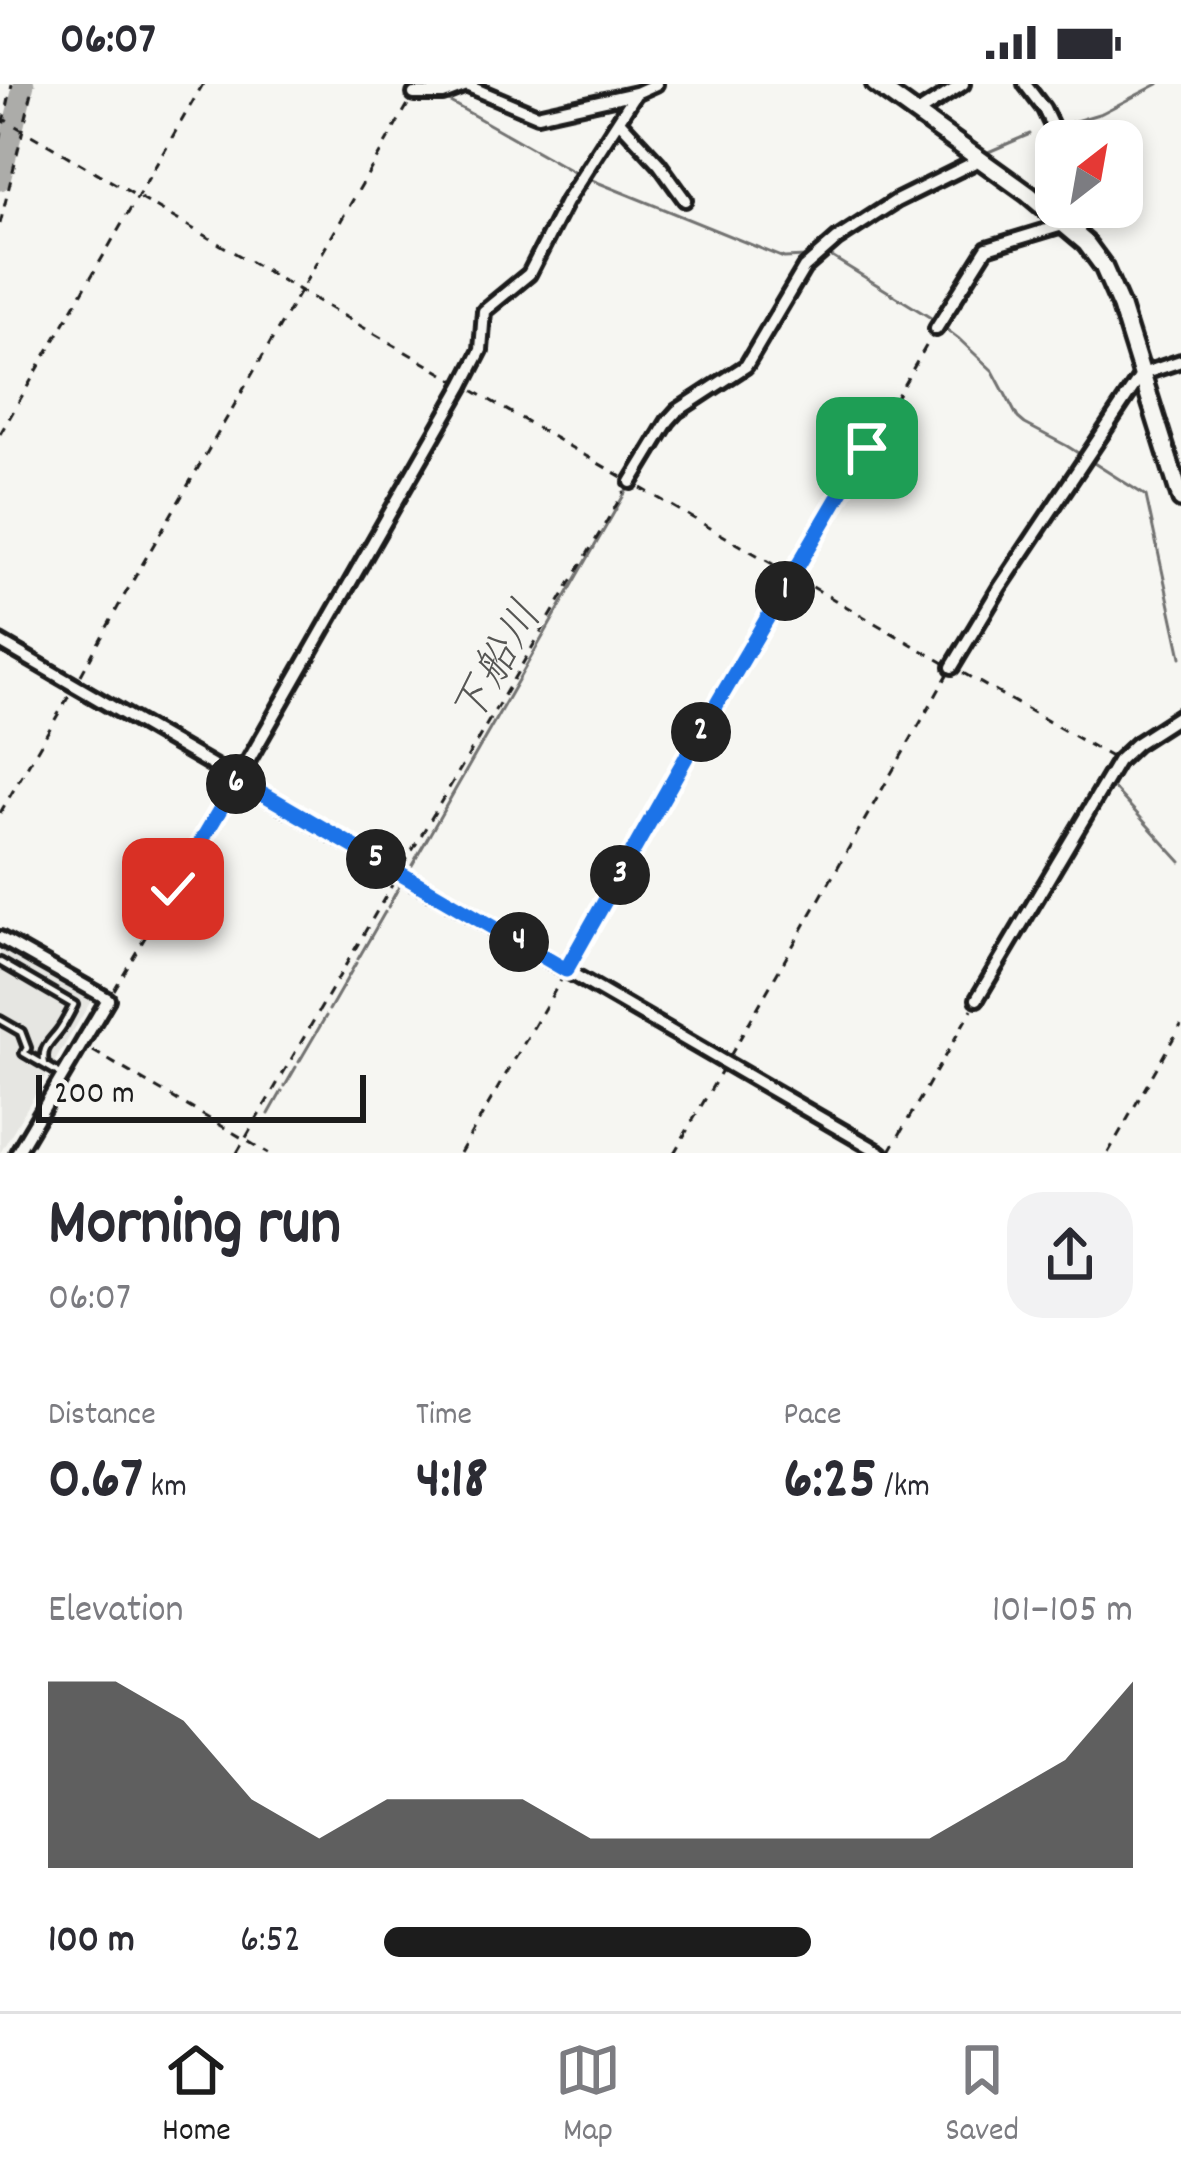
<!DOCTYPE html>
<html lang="en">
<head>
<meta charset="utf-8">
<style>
	body { margin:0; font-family:Dekko,"Klee One",sans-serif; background:#f2f2f3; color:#2b2b33; height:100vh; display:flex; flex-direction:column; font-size:45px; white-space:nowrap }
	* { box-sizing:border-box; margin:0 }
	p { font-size:39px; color:#7c7c81 }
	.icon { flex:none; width:66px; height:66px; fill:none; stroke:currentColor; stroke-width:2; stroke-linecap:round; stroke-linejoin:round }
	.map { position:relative; height:1069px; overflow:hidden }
	.panel { display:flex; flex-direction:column; background:#fff; flex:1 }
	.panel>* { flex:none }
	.needle { width:78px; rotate:31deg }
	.buttons { position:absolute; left:1035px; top:36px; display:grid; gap:24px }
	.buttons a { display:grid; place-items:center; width:108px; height:108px; border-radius:24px; background:#fff; box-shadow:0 6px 18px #0003; font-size:60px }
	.scale { position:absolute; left:36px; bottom:30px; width:330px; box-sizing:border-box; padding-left:12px; border:6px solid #1c1c1c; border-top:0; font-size:33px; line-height:42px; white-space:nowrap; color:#1c1c1c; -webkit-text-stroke:9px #f6f6f2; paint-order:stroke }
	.pin { position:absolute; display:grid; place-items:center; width:102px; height:102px; color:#fff; margin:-51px; border-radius:24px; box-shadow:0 6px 18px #0006 }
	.km { position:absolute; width:60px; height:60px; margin:-30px; border-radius:50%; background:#222; color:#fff; font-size:33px; line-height:60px; text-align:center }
	.round { display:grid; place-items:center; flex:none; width:126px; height:126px; border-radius:36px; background:#f2f2f3 }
	.headline { display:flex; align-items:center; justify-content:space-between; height:204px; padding:0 48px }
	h1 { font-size:66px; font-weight:700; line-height:90px }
	.metrics { display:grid; grid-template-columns:repeat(3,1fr); gap:18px; height:204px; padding:12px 48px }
	.metrics div { display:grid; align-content:center }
	.metrics b { font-size:60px; font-weight:700 }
	.metrics small { font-size:33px; font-weight:400 }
	.metrics p { font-size:33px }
	.chart { height:336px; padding:24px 48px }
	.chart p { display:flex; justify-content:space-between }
	.chart svg { width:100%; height:216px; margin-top:12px; fill:#1c1c1c; opacity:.7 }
	ul { padding:0 48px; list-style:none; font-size:39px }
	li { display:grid; grid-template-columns:192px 144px 1fr; align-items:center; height:90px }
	li i { height:30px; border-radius:15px; background:#1c1c1c }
	.status { display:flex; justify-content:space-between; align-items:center; height:84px; padding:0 60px; background:#fff; direction:ltr }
	.status svg { height:33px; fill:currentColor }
	.tabs { display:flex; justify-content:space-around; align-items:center; height:168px; border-top:3px solid #e1e1e2; background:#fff; font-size:33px; color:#7c7c81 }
	.tabs a { display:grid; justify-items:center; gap:6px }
	.tabs .on { color:#1c1c1c }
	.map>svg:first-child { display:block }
</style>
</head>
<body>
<div class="status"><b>06:07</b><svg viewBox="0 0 49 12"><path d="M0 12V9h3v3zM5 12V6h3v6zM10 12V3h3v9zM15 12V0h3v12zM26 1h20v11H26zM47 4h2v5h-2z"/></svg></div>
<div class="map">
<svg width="1181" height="1069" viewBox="0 0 1181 1069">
	<rect width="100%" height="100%" fill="#f6f6f2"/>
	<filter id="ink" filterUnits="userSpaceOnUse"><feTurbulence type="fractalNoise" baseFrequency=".00833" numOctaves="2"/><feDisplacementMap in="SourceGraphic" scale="24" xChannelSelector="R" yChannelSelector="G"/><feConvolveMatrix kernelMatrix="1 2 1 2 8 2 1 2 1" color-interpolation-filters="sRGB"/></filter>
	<g filter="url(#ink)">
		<!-- built -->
		<path fill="#e6e6e2" d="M0,864L91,917L0,1069Z"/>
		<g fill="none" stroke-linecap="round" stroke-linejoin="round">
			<!-- stream -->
			<path stroke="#727271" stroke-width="3" d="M420,0L430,6
				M443,14L577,90L784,174L806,173
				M1059,42L1102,29L1158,0
				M986,69L1030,50
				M834,149L855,136
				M832,173L931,234L959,255L993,287L1018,334L1025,340L1067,362L1146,412L1181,573
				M802,177L827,154
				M773,226L796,182
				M0,551L87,599L217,678
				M1116,672L1121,664L1181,623
				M1109,699L1181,778
				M411,783L628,404
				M433,803L663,937
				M388,823L401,799
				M358,875L385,828
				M329,926L356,879
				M299,978L326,932
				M770,999L894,1069
				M285,1002L296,983
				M269,1030L282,1007"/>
			<!-- river -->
			<path stroke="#acaca9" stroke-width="21" d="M0,96L24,0"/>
			<defs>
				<path id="service" d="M0,878L74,921C69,930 65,939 59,947C49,960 41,964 45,981
					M0,936L21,948L27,964L24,969L62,991"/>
				<path id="minor" d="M1025,0L1044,25L1059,57
					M468,2L537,31L636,9
					M414,10H443L469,0
					M916,30L963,0
					M620,38L659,80L685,116
					M1077,151L1083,135L1081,123
					M936,245L987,164L1066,140
					M631,398L668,337L677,327L746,282L804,184L837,155L896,117L979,76
					M0,558L881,1069
					M952,583L1000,503L1142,290L1181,277
					M238,695L463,301L481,266L484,227L529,190L566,118L636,9L656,0
					M0,854L108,915L17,1069
					M977,915L1118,677L1136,660L1181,631"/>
				<path id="secondary" d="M875,0L1028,110L1086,159L1103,182L1121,223L1181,415"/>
			</defs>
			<!-- service casing -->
			<use href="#service" stroke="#1c1c1c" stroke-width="14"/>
			<!-- minor casing -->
			<use href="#minor" stroke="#1c1c1c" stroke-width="20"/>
			<!-- secondary casing -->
			<use href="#secondary" stroke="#1c1c1c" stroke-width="24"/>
			<!-- path -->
			<path stroke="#1c1c1c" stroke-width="3" stroke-dasharray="9 9" stroke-linecap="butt" d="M0,33L456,297
				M0,57L12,0
				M0,140L34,0
				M474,307L622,393
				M0,350L203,0
				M641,404L944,579
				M963,589L1111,673
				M81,591L124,512L410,17
				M0,729L70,610
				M403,782L624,408
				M571,878L694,659L932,252
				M114,906L231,707
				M93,967L268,1069
				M730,972L948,590
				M890,1067L972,925
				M237,1069L392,801
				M460,1069L561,896
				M674,1069L722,986
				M1108,1069L1181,941"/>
			<!-- service -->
			<use href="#service" stroke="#f6f6f2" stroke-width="4.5"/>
			<!-- minor -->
			<use href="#minor" stroke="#f6f6f2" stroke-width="10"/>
			<!-- secondary -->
			<use href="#secondary" stroke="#f6f6f2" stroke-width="15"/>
		</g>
	</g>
	<g fill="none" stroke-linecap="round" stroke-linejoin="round" filter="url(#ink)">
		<defs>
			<path id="route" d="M173,805L238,695L566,886L694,659L867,364"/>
		</defs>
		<!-- route casing -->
		<use href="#route" stroke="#fff" stroke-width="24"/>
		<!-- route -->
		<use href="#route" stroke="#1a73e8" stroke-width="15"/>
	</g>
	<g text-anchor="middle" stroke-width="9" stroke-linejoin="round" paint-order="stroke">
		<!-- water labels -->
		<g font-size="45" font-style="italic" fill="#565654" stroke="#f6f6f2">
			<text transform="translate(494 578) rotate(-60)" y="16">下船川</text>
		</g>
	</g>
</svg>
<div class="buttons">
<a><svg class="needle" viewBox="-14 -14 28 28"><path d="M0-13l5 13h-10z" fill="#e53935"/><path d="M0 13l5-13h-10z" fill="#7c7c81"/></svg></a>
</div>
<div class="scale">200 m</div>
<div class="pin" style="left:867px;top:364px;background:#1e9e55"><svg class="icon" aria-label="arrive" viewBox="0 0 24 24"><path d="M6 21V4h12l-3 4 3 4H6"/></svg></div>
<div class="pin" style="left:173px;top:805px;background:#d93025"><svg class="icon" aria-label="check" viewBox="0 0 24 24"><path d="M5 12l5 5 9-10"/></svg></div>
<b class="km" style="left:785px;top:507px">1</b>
<b class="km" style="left:701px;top:648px">2</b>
<b class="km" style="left:620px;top:791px">3</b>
<b class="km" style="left:519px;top:858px">4</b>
<b class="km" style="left:376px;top:775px">5</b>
<b class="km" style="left:236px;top:700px">6</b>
</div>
<section class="panel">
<div class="headline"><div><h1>Morning run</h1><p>06:07</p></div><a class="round"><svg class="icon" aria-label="share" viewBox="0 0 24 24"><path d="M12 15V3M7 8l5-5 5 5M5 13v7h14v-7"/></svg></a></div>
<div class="metrics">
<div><p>Distance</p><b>0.67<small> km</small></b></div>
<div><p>Time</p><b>4:18</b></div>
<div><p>Pace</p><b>6:25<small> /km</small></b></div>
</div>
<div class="chart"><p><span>Elevation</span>101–105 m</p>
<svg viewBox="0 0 160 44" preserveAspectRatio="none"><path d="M0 44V6L10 6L20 14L30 30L40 38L50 30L60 30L70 30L80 38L90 38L100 38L110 38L120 38L130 38L140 30L150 22L160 6V44z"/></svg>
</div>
<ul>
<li><b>100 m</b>6:52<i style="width:57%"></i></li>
</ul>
</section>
<nav class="tabs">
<a class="on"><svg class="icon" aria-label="home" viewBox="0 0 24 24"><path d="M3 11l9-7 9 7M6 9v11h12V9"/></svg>Home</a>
<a><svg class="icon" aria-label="map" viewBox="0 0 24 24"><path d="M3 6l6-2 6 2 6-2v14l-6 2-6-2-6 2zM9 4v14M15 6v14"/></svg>Map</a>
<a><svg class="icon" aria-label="saved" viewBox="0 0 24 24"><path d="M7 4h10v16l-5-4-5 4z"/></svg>Saved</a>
</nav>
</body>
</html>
